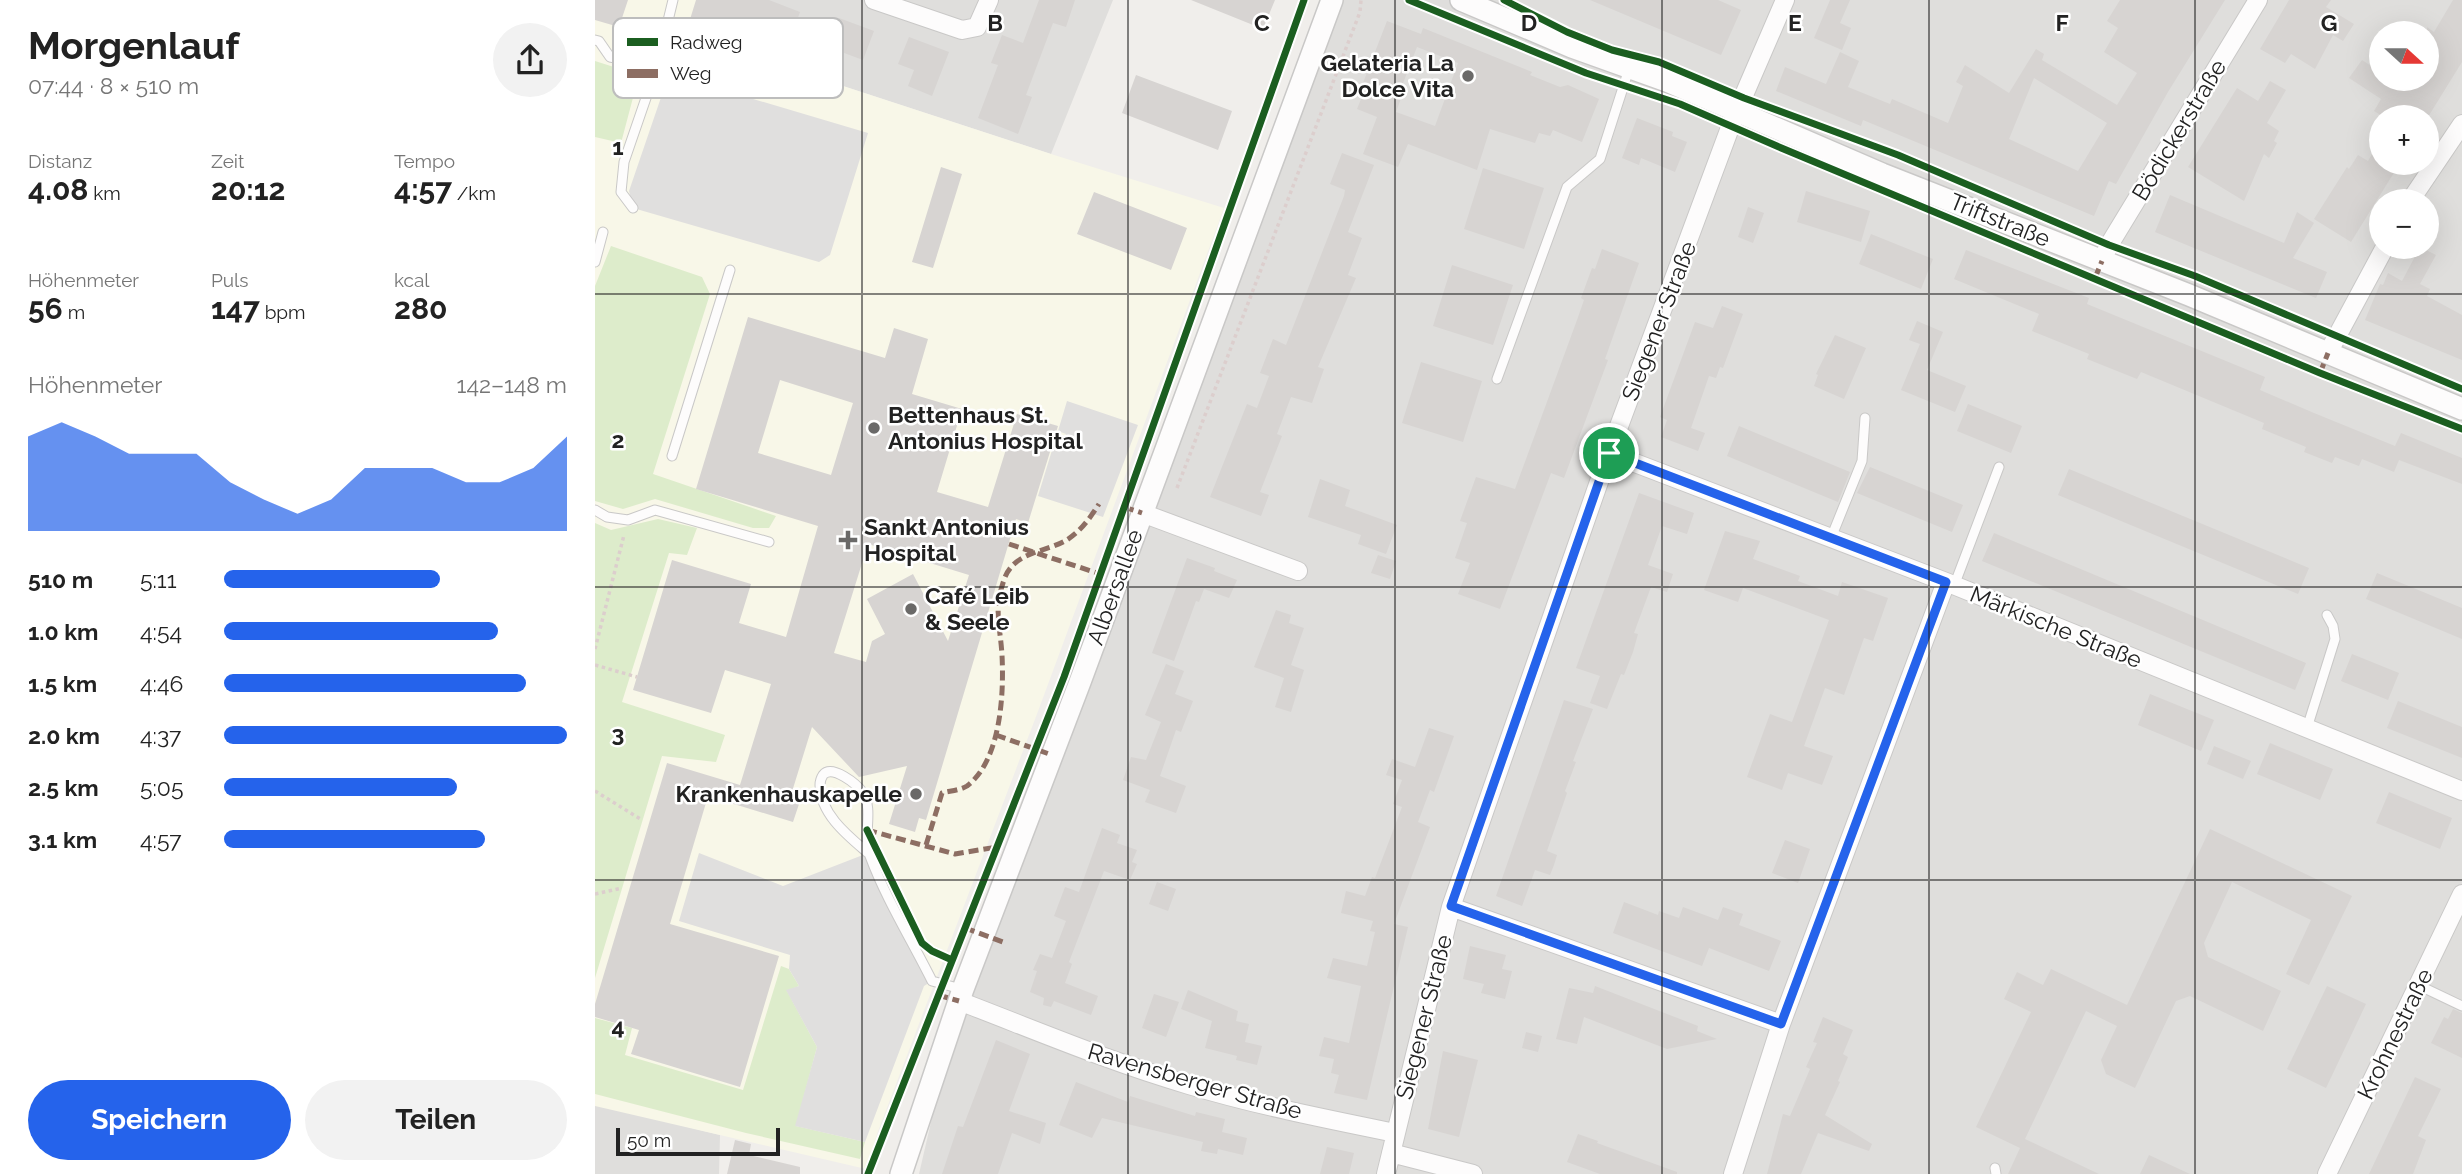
<!DOCTYPE html>
<html lang="de">
<head>
<meta charset="utf-8">
<style>
	body { margin:0; font-family:Raleway,sans-serif; background:#f2f2f2; color:#222; height:100vh; display:flex; flex-direction:column; font-size:26px; white-space:nowrap }
	* { box-sizing:border-box; margin:0 }
	p { font-size:23px; color:#767676 }
	.icon { flex:none; width:38px; height:38px; fill:none; stroke:currentColor; stroke-width:2; stroke-linecap:round; stroke-linejoin:round }
	.map { position:relative; flex:1; overflow:hidden }
	.side { display:flex; flex-direction:column; background:#fff; width:595px }
	.side>* { flex:none }
	.needle { width:46px; rotate:111deg }
	.fabs { position:absolute; left:1774px; top:21px; display:grid; gap:14px }
	.fabs a { display:grid; place-items:center; width:70px; height:70px; border-radius:50%; background:#fff; box-shadow:0 7px 28px #0002; font-size:35px }
	.scale { position:absolute; left:21px; bottom:18px; width:164px; box-sizing:border-box; padding-left:7px; border:4px solid #222; border-top:0; font-size:19px; line-height:24px; white-space:nowrap; color:#222; -webkit-text-stroke:5px #fff; paint-order:stroke }
	.pin { position:absolute; display:grid; place-items:center; width:60px; height:60px; color:#fff; margin:-30px; border:4px solid #fff; border-radius:50%; box-shadow:0 2px 7px #0007 }
	.round { display:grid; place-items:center; flex:none; width:74px; height:74px; border-radius:37px; background:#f2f2f2 }
	.head { display:flex; align-items:center; justify-content:space-between; height:119px; padding:0 28px }
	h1 { font-size:38px; font-weight:700; line-height:52px }
	.stats { display:grid; grid-template-columns:repeat(3,1fr); gap:10px; height:119px; padding:7px 28px }
	.stats div { display:grid; align-content:center }
	.stats b { font-size:30px; font-weight:700 }
	.stats small { font-size:19px; font-weight:400 }
	.stats p { font-size:19px }
	.chart { height:196px; padding:14px 28px }
	.chart p { display:flex; justify-content:space-between }
	.chart svg { width:100%; height:126px; margin-top:7px; fill:#2563eb; opacity:.7 }
	.cta { display:flex; gap:14px; margin-top:auto; padding:14px 28px }
	.cta a { flex:1; height:80px; border-radius:42px; background:#2563eb; color:#fff; font-size:28px; font-weight:700; line-height:80px; text-align:center }
	.cta a+a { background:#f2f2f2; color:#222 }
	ul { padding:0 28px; list-style:none; font-size:23px }
	li { display:grid; grid-template-columns:112px 84px 1fr; align-items:center; height:52px }
	li i { height:18px; border-radius:9px; background:#2563eb }
	main { display:flex; flex:1; min-height:0 }
	.map>svg:first-child { display:block }
</style>
</head>
<body>
<main>
<section class="side">
<div class="head"><div><h1>Morgenlauf</h1><p>07:44 · 8 × 510 m</p></div><a class="round"><svg class="icon" aria-label="share" viewBox="0 0 24 24"><path d="M12 15V3M7 8l5-5 5 5M5 13v7h14v-7"/></svg></a></div>
<div class="stats">
<div><p>Distanz</p><b>4.08<small> km</small></b></div>
<div><p>Zeit</p><b>20:12</b></div>
<div><p>Tempo</p><b>4:57<small> /km</small></b></div>
</div>
<div class="stats">
<div><p>Höhenmeter</p><b>56<small> m</small></b></div>
<div><p>Puls</p><b>147<small> bpm</small></b></div>
<div><p>kcal</p><b>280</b></div>
</div>
<div class="chart"><p><span>Höhenmeter</span>142–148 m</p>
<svg viewBox="0 0 160 44" preserveAspectRatio="none"><path d="M0 44V11L10 6L20 11L30 17L40 17L50 17L60 27L70 33L80 38L90 33L100 22L110 22L120 22L130 27L140 27L150 22L160 11V44z"/></svg>
</div>
<ul>
<li><b>510 m</b>5:11<i style="width:63%"></i></li>
<li><b>1.0 km</b>4:54<i style="width:80%"></i></li>
<li><b>1.5 km</b>4:46<i style="width:88%"></i></li>
<li><b>2.0 km</b>4:37<i style="width:100%"></i></li>
<li><b>2.5 km</b>5:05<i style="width:68%"></i></li>
<li><b>3.1 km</b>4:57<i style="width:76%"></i></li>
</ul>
<div class="cta"><a>Speichern</a><a>Teilen</a></div>
</section>
<div class="map">
<svg width="1867" height="1174" viewBox="0 0 1867 1174">
	<rect width="100%" height="100%" fill="#f0eeeb"/>
	<!-- residential -->
	<path fill="#dfdedc" fill-rule="evenodd" d="M136,0H518L456,154L120,44Z
		M738,0H1867V1174H324L364,1001ZM1787,33H1832V79H1787ZM1787,117H1832V163H1787ZM1787,201H1832V247H1787Z
		M0,1104L125,1135L124,1174H0Z"/>
	<!-- education -->
	<path fill="#f8f7e8" d="M0,0H136L120,44L456,154L629,208L442,714L282,1134L271,1169L0,1106Z"/>
	<!-- grass -->
	<path fill="#ddeccb" d="M0,61L44,75L26,143L0,137Z
		M16,246L107,277L115,294L58,474L181,516L174,528H158L60,499L28,509L0,501V286Z
		M63,519L102,528L92,555L74,553L27,702L130,735L121,762L67,756L0,978V523L16,530Z
		M186,966L194,969L204,986L192,991L222,1047L201,1126L270,1142L265,1159L151,1133L0,1094V1018L37,1028L30,1055L148,1090Z"/>
	<!-- parking -->
	<path fill="#e0dfde" d="M74,74L273,133L235,255L224,262L38,208L34,191Z
		M472,401L543,425L508,517L443,496L458,447L466,449L471,434L463,431Z
		M104,853L188,886L273,853L337,981L329,986L270,1142L200,1126L222,1047L191,990L204,986L194,969L195,955L84,921Z"/>
	<!-- building -->
	<path fill="#d7d4d2" fill-rule="evenodd" d="M0,0H33L24,27L0,20Z
		M101,0H174L205,12L192,48L170,39L164,55L92,29Z
		M444,0H480L471,27L458,23L431,95L437,97L423,134L383,118L403,65L396,63L407,35L428,43Z
		M596,0H680L668,29Z
		M995,0H1123L1146,10L1126,55Z
		M1235,0H1255L1245,23L1256,28L1247,50L1219,38Z
		M1525,0H1630L1573,92L1521,184L1514,181L1499,216L1268,120L1266,126L1181,91L1190,67L1231,84L1245,52L1264,61L1253,87L1295,104L1297,99L1353,123L1368,86L1361,82L1370,65L1414,93L1441,49L1449,54L1447,60L1522,105L1542,73L1509,52L1523,28L1512,21ZM1439,78L1512,123L1483,171L1414,139Z
		M1694,0H1736L1731,7L1759,24L1748,41L1738,35L1720,69L1696,54L1690,63L1665,49Z
		M1858,0H1867V62L1833,117H1789L1779,111L1786,99L1754,78L1767,60L1787,73V79H1832V27L1839,32Z
		M244,18L279,31L268,60L233,47Z
		M792,21L826,34L828,28L937,72L935,75L965,87L973,85L1004,99L987,142L958,130L955,136L944,133L940,143L895,129L882,170L813,144L803,167L768,154L782,117L762,109L770,89L766,88ZM822,47L863,63L840,126L801,112L808,93L805,91Z
		M314,37L354,52L337,96L313,86L319,70L303,64Z
		M541,75L637,111L623,150L527,113Z
		M1675,81L1691,90L1672,123L1684,131L1679,141L1682,143L1674,158L1669,154L1649,201L1593,167L1642,88L1663,101Z
		M1042,118L1078,132L1077,136L1092,142L1080,172L1046,158L1044,165L1027,158Z
		M1787,137V163H1805L1756,242L1719,219L1752,167L1754,169L1763,155L1773,161Z
		M747,153L779,165L753,232L767,238L753,275L761,278L723,367L729,369L717,403L696,397L682,434L687,436L665,492L674,495L666,516L615,497L652,404L662,408L674,376L665,373L678,339L691,345L749,196L750,190L735,184Z
		M346,167L367,174L338,268L317,262Z
		M888,168L949,188L929,249L869,229Z
		M1211,191L1275,211L1266,242L1202,222Z
		M499,192L592,228L576,270L482,234Z
		M1575,195L1689,243L1702,212L1719,223L1698,258L1732,272L1721,298L1560,232Z
		M1153,207L1169,213L1158,243L1143,237Z
		M1276,234L1338,259L1326,289L1264,264Z
		M1825,247L1841,255L1825,284L1835,289L1832,296L1867,315V360L1770,320L1785,284L1788,285L1793,273L1807,281Z
		M1007,249L1044,263L1010,359L1013,360L969,478L956,473L905,609L863,594L875,563L860,558L872,523L865,521L881,477L920,489L982,320L989,300L986,298L997,268L1000,269Z
		M1371,250L1494,298L1492,304L1670,377L1665,390L1719,413L1800,446L1806,433L1867,458V484L1804,460L1799,472L1767,459L1764,466L1740,457L1737,463L1709,452L1711,447L1667,429L1669,423L1546,372L1542,379L1492,359L1494,354L1437,331L1444,314L1359,279Z
		M857,265L918,285L898,345L838,326Z
		M1127,306L1148,314L1128,368L1125,367L1121,378L1114,376L1096,428L1110,433L1103,451L1066,437L1072,420L1065,417L1100,322L1118,328Z
		M153,317L290,358L299,328L333,339L317,394L367,409L342,492L393,507L422,414L463,426L433,523L421,519L331,820L324,818L320,832L294,824L312,766L264,777L217,727L196,795L206,798L198,822L113,796L75,924L184,956L145,1087L36,1054L44,1030L0,1017V1004L72,763L145,785L176,684L130,670L116,713L38,690L77,560L156,584L144,623L191,637L223,526L101,489ZM185,380L258,403L236,475L163,453ZM273,544L374,575L353,641L318,574L272,599L290,634L277,641L271,662L239,653Z
		M1322,321L1348,332L1332,370L1371,386L1360,412L1306,390L1325,344L1314,340Z
		M1240,335L1271,348L1249,399L1219,386L1223,375L1221,374Z
		M826,362L887,381L868,442L807,423Z
		M1373,404L1427,426L1416,453L1362,431Z
		M1144,426L1255,472L1243,502L1132,456Z
		M1275,467L1368,505L1357,532L1262,493Z
		M1474,469L1714,568L1703,594L1463,495Z
		M725,479L755,490L750,506L802,525L791,554L763,544L766,535L713,517Z
		M1044,493L1099,513L1092,534L1067,526L1053,565L1078,574L1072,592L1056,587L1039,633L1043,634L1038,652L1029,675L1026,674L1012,709L995,703L1005,676L981,668Z
		M1130,531L1165,541L1158,559L1205,576L1203,581L1243,596L1247,582L1293,598L1278,641L1269,638L1249,695L1230,688L1209,746L1238,756L1227,785L1193,773L1187,790L1152,777L1175,714L1197,722L1234,620L1148,588L1143,602L1109,590Z
		M1399,533L1711,663L1700,690L1387,561Z
		M783,555L801,561L795,579L776,573Z
		M592,558L620,568L619,571L642,580L634,598L609,589L604,602L601,601L579,661L557,653Z
		M1782,573L1867,608V639L1771,599Z
		M681,610L696,615L694,623L709,628L696,665L709,670L696,712L680,707L689,678L659,667Z
		M1757,654L1804,673L1793,700L1746,681Z
		M571,664L589,671L580,694L598,701L586,732L581,730L565,776L591,786L581,813L550,802L555,790L528,780L536,757L551,760L566,722L550,715Z
		M1555,694L1619,720L1606,751L1543,725Z
		M969,700L998,709L978,761L981,762L970,791L972,793L952,851L962,855L959,865L955,875L940,870L927,906L901,896Z
		M1803,701L1867,727V758L1792,728Z
		M834,728L859,736L839,792L835,790L823,822L835,827L799,924L813,927L772,1100L739,1093L744,1075L736,1073L739,1059L724,1056L729,1037L754,1043L766,986L732,978L738,958L772,966L780,932L775,931L778,921L746,913L751,891L770,896L777,877L780,878L807,807L798,804L807,780L791,775L797,759L820,767Z
		M1675,743L1738,769L1725,800L1662,774Z
		M1619,746L1656,761L1648,779L1612,764Z
		M1794,792L1857,818L1845,849L1781,823Z
		M507,828L525,835L522,843L542,850L537,862L542,864L535,880L509,871L474,962L477,964L470,983L503,996L496,1015L459,1001L456,1007L448,1005L449,998L435,992L442,971L438,970L445,954L457,958L471,921L459,916L470,887L484,892Z
		M1615,829L1757,896L1714,985L1691,974L1716,920L1637,882L1609,943L1613,957L1686,991L1668,1031L1595,996L1581,1001L1540,1088L1511,1074L1506,1060L1522,1026L1491,1011L1430,1139L1504,1174H1413L1425,1148L1381,1127L1436,1012L1409,999L1422,972L1448,985L1456,969L1532,1005Z
		M1190,840L1215,849L1203,883L1177,873Z
		M562,882L581,889L573,911L554,904Z
		M1029,902L1063,915L1064,911L1084,918L1088,907L1123,920L1128,907L1148,914L1144,925L1186,941L1174,971L1114,948L1107,966L1018,933Z
		M875,946L911,955L907,969L917,971L910,999L886,993L889,984L868,979Z
		M1000,986L1103,1026L1102,1031L1122,1039L1072,1049L989,1017L982,1044L961,1039L974,988L998,993Z
		M1732,986L1771,1004L1731,1088L1692,1069Z
		M593,990L643,1011L641,1021L654,1024L650,1042L667,1046L662,1065L641,1060L642,1056L610,1048L617,1021L586,1009Z
		M559,994L584,1002L571,1037L547,1028Z
		M1858,1009L1867,1013V1058L1836,1043L1849,1017L1853,1019Z
		M1228,1017L1258,1030L1248,1054L1253,1057L1243,1081L1245,1082L1230,1115L1277,1144L1274,1151L1223,1133L1206,1174H1172L1188,1114L1195,1116L1215,1069L1211,1067L1222,1043L1218,1042Z
		M931,1032L947,1036L943,1052L927,1048Z
		M401,1040L435,1054L414,1111L451,1123L445,1144L417,1133L403,1174H347L363,1126L368,1127Z
		M848,1051L883,1060L864,1137L833,1129Z
		M1820,1077L1846,1089L1823,1136L1831,1140L1818,1174H1774Z
		M481,1082L533,1102L535,1096L600,1116L601,1112L630,1119L627,1132L652,1138L648,1155L623,1149L622,1154L606,1151L608,1142L507,1118L497,1138L464,1125Z
		M983,1134L1003,1141L1002,1143L1082,1172V1174H1005L972,1162Z
		M140,1140L156,1144L154,1155L205,1167V1174H132Z
		M732,1147L759,1153L754,1174H725Z
		M1554,1155L1595,1174H1545Z"/>
	<g fill="none" stroke-linecap="round" stroke-linejoin="round">
		<defs>
			<path id="service" d="M0,40L4,41L15,57L62,66
				M38,208L26,192L29,162L62,66L78,0
				M0,262L8,232
				M902,379L972,187L1005,159L1034,69
				M77,456L135,270
				M0,510L12,517L33,520L60,510L174,542
				M1236,538L1267,461L1270,418
				M1359,586L1404,467
				M1712,728L1740,639L1738,626L1732,615
				M273,853C253,836 225,814 225,785C225,782 226,778 228,775C237,764 262,784 268,793C279,811 267,836 275,856C291,899 316,939 337,981L366,989
				M1823,985L1867,1006
				M1400,1168L1401,1174"/>
			<path id="minor" d="M279,0L367,30L382,27L394,0
				M1815,201L1867,124
				M1507,261L1514,245L1663,0
				M1733,353L1790,247
				M1014,453L1351,582L1867,791
				M547,513L703,571
				M856,907L1186,1024
				M364,1001C440,1030 515,1062 594,1085C661,1105 731,1119 800,1133
				M796,1153L878,1174
				M791,1174L856,907L1014,453L1136,125L1190,0
				M1138,1174L1186,1024L1351,582
				M1732,1174L1867,894"/>
			<path id="tertiary" d="M866,0L977,47L1072,81L1287,174L1594,295L1867,409
				M306,1174L368,989L485,682L737,0"/>
		</defs>
		<!-- service casing -->
		<use href="#service" stroke="#c9c8c7" stroke-width="11"/>
		<!-- minor casing -->
		<use href="#minor" stroke="#c9c8c7" stroke-width="20"/>
		<!-- tertiary casing -->
		<use href="#tertiary" stroke="#c9c8c7" stroke-width="24"/>
		<!-- path -->
		<path stroke="#dccecd" stroke-width="3.5" stroke-dasharray="3.5 3.5" stroke-linecap="butt" d="M582,488L765,12L766,0
			M0,649L29,535
			M0,665L42,677
			M0,791L47,820
			M0,894L27,888"/>
		<!-- service -->
		<use href="#service" stroke="#fdfcfc" stroke-width="9"/>
		<!-- minor -->
		<use href="#minor" stroke="#fdfcfc" stroke-width="18"/>
		<!-- tertiary -->
		<use href="#tertiary" stroke="#fdfcfc" stroke-width="21"/>
		<!-- quiet -->
		<path stroke="#8d6e63" stroke-width="5" stroke-dasharray="10 5" stroke-linecap="butt" d="M1500,278L1507,261
			M1725,373L1733,353
			M529,507L547,513
			M414,544L505,574
			M401,735L457,755
			M272,830L360,854L402,847
			M331,845L347,793C354,791 366,790 372,786C406,760 409,694 407,655C405,623 398,610 410,577C420,553 448,552 468,542C484,534 495,518 504,504
			M370,928L408,942
			M343,995L364,1001"/>
		<defs>
			<path id="cycleway" d="M814,0L991,73L1085,104L1184,147L1725,373L1867,429
				M909,0L972,32L1017,50L1064,62L1149,98L1303,155L1514,245L1600,276L1867,389
				M272,830L327,943L337,951L357,960
				M273,1174L469,677L709,0"/>
		</defs>
		<!-- cycleway casing -->
		<use href="#cycleway" stroke="#fff" stroke-width="11"/>
		<!-- cycleway -->
		<use href="#cycleway" stroke="#1b5e20" stroke-width="7"/>
	</g>
	<g fill="none" stroke-linecap="round" stroke-linejoin="round">
		<defs>
			<path id="route" d="M1014,453L1351,582L1186,1024L856,906Z"/>
		</defs>
		<!-- route casing -->
		<use href="#route" stroke="#fff" stroke-width="14"/>
		<!-- route -->
		<use href="#route" stroke="#2563eb" stroke-width="9"/>
	</g>
	<!-- grid -->
	<path fill="none" stroke="#222" stroke-width="2" stroke-opacity="0.55" d="M267,0V1174M533,0V1174M800,0V1174M1067,0V1174M1334,0V1174M1600,0V1174M0,294H1867M0,587H1867M0,880H1867"/>
	<!-- markers -->
	<g fill="#6a6968" stroke="#fff" stroke-width="2.5">
		<circle cx="873" cy="76" r="7"/>
		<circle cx="279" cy="428" r="7"/>
		<path d="M249.5 529.5h7v7h7v7h-7v7h-7v-7h-7v-7h7z"/>
		<circle cx="316" cy="609" r="7"/>
		<circle cx="321" cy="794" r="7"/>
	</g>
	<g text-anchor="middle" stroke-width="5" stroke-linejoin="round" paint-order="stroke">
		<!-- poi labels -->
		<g font-size="23" font-weight="bold" fill="#222" stroke="#fff" text-anchor="start">
			<text x="859" y="71" text-anchor="end">Gelateria La<tspan x="859" dy="26">Dolce Vita</tspan></text>
			<text x="293" y="423">Bettenhaus St.<tspan x="293" dy="26">Antonius Hospital</tspan></text>
			<text x="269" y="535">Sankt Antonius<tspan x="269" dy="26">Hospital</tspan></text>
			<text x="330" y="604">Café Leib<tspan x="330" dy="26">&amp; Seele</tspan></text>
			<text x="307" y="802" text-anchor="end">Krankenhauskapelle</text>
		</g>
		<!-- street labels -->
		<g font-size="23" fill="#222" stroke="#fff">
			<text transform="translate(1584 130) rotate(-59)" y="8">Bödickerstraße</text>
			<text transform="translate(1405 220) rotate(22)" y="8">Triftstraße</text>
			<text transform="translate(1064 321) rotate(-69)" y="8">Siegener Straße</text>
			<text transform="translate(520 587) rotate(-70)" y="8">Albersallee</text>
			<text transform="translate(1461 627) rotate(22)" y="8">Märkische Straße</text>
			<text transform="translate(829 1017) rotate(-76)" y="8">Siegener Straße</text>
			<text transform="translate(1800 1034) rotate(-64)" y="8">Krohnestraße</text>
			<text transform="translate(600 1081) rotate(16)" y="8">Ravensberger Straße</text>
		</g>
	</g>
	<!-- legend -->
	<rect x="18" y="18" width="230" height="80" rx="10" fill="#fff" stroke="#bdbdbd" stroke-width="2"/>
	<rect x="32" y="38" width="31" height="8" fill="#1b5e20"/>
	<rect x="32" y="69" width="31" height="9" fill="#8d6e63"/>
	<g font-size="19" fill="#222">
		<text x="75" y="49">Radweg</text>
		<text x="75" y="80">Weg</text>
	</g>
	<g font-size="23" text-anchor="middle" font-weight="bold" fill="#222" stroke="#fff" stroke-width="5" stroke-linejoin="round" paint-order="stroke">
		<text x="400" y="31">B</text>
		<text x="667" y="31">C</text>
		<text x="934" y="31">D</text>
		<text x="1200" y="31">E</text>
		<text x="1467" y="31">F</text>
		<text x="1734" y="31">G</text>
		<text x="23" y="155">1</text>
		<text x="23" y="448">2</text>
		<text x="23" y="742">3</text>
		<text x="23" y="1035">4</text>
	</g>
</svg>
<div class="fabs">
<a><svg class="needle" viewBox="-14 -14 28 28"><path d="M0-13l5 13h-10z" fill="#e53935"/><path d="M0 13l5-13h-10z" fill="#767676"/></svg></a>
<a>+</a>
<a>−</a>
</div>
<div class="scale">50 m</div>
<div class="pin" style="left:1014px;top:453px;background:#1e9e55"><svg class="icon" aria-label="arrive" viewBox="0 0 24 24"><path d="M6 21V4h12l-3 4 3 4H6"/></svg></div>
</div>
</main>
</body>
</html>
